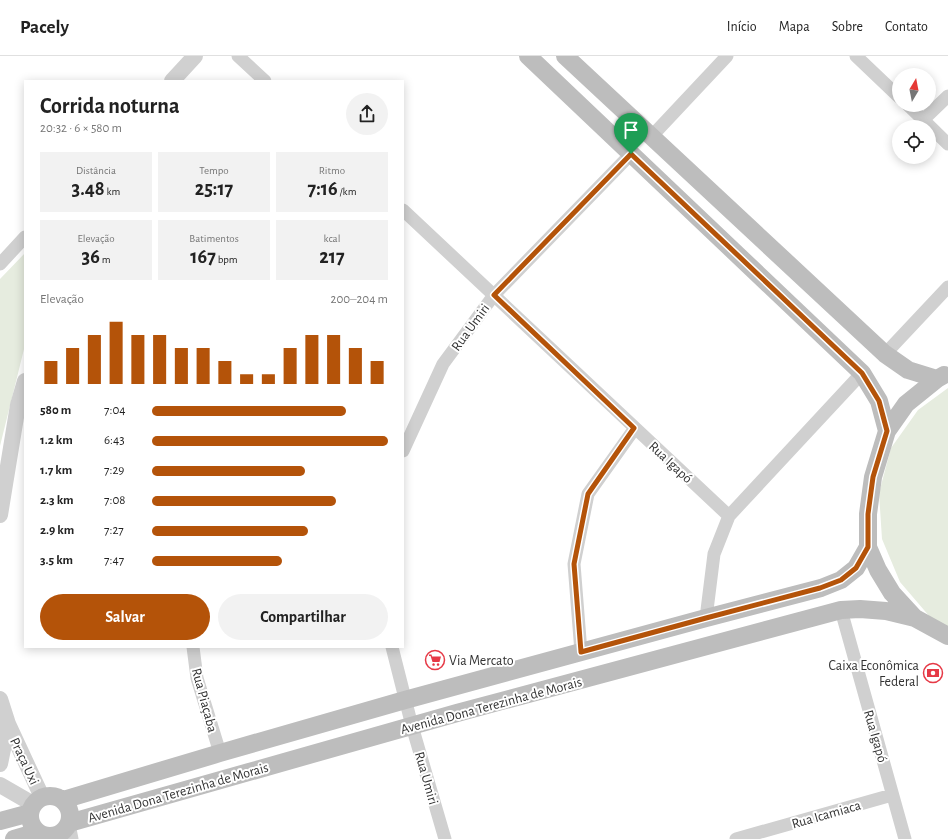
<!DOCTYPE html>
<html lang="pt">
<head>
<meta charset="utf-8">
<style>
	body { margin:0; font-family:"Alegreya Sans",sans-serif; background:#f2f2f2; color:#222; height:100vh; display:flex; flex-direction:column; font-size:15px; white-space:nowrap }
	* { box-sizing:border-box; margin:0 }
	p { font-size:13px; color:#767676 }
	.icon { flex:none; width:22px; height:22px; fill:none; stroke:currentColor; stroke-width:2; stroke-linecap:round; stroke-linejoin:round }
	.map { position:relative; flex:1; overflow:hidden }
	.side { position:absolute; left:24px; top:24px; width:380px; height:568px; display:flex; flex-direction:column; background:#fff; border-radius:0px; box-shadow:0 2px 10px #0003 }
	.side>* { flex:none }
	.needle { width:26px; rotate:10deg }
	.fabs { position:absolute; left:892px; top:12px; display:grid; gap:8px }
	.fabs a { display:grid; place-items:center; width:44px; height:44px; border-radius:50%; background:#fff; box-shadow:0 2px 10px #0003; font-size:20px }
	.pin { position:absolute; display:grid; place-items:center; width:34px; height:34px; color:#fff; margin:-41px -17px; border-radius:50% 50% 50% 0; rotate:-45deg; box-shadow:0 0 4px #0007 }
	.pin .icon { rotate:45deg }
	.round { display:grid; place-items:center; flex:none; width:42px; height:42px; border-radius:21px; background:#f2f2f2 }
	.head { display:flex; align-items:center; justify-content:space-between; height:68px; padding:0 16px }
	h1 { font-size:22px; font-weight:700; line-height:30px }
	.metrics { display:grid; grid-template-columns:repeat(3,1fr); gap:6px; height:68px; padding:4px 16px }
	.metrics div { display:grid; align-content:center; border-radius:0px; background:#f2f2f2; text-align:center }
	.metrics b { font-size:20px; font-weight:700 }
	.metrics small { font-size:11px; font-weight:400 }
	.metrics p { font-size:11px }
	.chart { height:112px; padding:8px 16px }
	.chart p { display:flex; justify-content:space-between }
	.chart svg { width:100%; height:72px; margin-top:4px; stroke:#b45309; stroke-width:6 }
	.button { display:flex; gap:8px; margin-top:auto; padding:8px 16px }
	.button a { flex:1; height:46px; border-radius:24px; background:#b45309; color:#fff; font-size:16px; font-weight:700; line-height:46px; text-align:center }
	.button a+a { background:#f2f2f2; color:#222 }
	ul { padding:0 16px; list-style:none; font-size:13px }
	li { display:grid; grid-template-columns:64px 48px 1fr; align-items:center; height:30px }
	li i { height:10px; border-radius:5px; background:#b45309 }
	header { display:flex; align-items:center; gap:24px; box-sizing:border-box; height:56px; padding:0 20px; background:#fff; border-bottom:1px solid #e0e0e0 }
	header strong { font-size:19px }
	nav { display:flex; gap:22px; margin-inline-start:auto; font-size:14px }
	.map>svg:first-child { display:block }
</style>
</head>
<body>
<header>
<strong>Pacely</strong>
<nav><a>Início</a><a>Mapa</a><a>Sobre</a><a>Contato</a></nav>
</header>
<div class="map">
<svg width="948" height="783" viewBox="0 0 948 783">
	<rect width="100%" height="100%" fill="#fff"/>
	<!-- green -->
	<path fill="#e6ecdf" d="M25,197V289L0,390V223Z
		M948,332V571L930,561L900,526L882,483L879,437L891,392L918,354Z"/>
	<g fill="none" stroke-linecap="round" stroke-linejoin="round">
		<!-- minor -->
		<path stroke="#d0d0d0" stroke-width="13" d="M238,0L265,25
			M856,0L899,41
			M908,49L948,88
			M923,64L948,40
			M651,81L727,0
			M403,154L729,460
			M0,208L25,181
			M885,298L948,231
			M403,395L443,308L494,239L631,98
			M841,554L905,783
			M706,562L714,498L729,460L862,317
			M193,591L197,622L220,697
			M392,591L412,670L445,783
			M581,596L574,508L588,438L635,372
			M69,768L72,783
			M48,780L52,783
			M736,783L892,739"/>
		<!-- tertiary -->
		<path stroke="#d0d0d0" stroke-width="16" d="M172,25L195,0
			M0,459L18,349L25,325
			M0,643L8,668L42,741
			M0,708L8,668
			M0,729L33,748"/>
		<!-- secondary -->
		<path stroke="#bdbdbd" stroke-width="18" d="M528,0L862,317L879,345L887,375
			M565,0L885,298L908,314L937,323
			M944,319L937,323L906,348L887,375L873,421L868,458V491L878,514L892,537L915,562L948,580
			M30 760a20 20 0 1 1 40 0a20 20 0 1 1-40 0Z
			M63,744L220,697L405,644L706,562L821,532L841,524L856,512L868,491
			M0,765L30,757
			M69,767L457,657L841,554L860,553L886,555L915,562
			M14,783L38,776"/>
	</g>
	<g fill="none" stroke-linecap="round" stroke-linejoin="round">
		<defs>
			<path id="route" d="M631,98L862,317L879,345L887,375L873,421L868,458V491L856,512L841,524L820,532L706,562L581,596L574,508L588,438L634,372L494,239Z"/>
		</defs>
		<!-- route casing -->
		<use href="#route" stroke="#fff" stroke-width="8"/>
		<!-- route -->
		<use href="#route" stroke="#b45309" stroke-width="5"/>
	</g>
	<!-- icons -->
	<defs>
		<symbol id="supermarket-ring" viewBox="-11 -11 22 22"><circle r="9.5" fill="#fff" stroke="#e63946" stroke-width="1.5"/><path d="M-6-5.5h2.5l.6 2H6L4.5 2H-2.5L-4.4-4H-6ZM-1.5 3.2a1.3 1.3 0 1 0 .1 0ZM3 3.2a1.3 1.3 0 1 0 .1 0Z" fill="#e63946"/></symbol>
		<symbol id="bank-ring" viewBox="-11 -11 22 22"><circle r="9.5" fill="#fff" stroke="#e63946" stroke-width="1.5"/><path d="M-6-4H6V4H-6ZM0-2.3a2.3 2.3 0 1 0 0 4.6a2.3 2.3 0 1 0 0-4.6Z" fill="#e63946"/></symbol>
	</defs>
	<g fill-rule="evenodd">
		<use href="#supermarket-ring" x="424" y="593" width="22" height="22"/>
		<use href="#bank-ring" x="922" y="606" width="22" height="22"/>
	</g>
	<g text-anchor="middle" stroke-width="4" stroke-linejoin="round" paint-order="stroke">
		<!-- street labels -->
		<g font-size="14" fill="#333" stroke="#fff">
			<text transform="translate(470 271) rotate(-54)" y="5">Rua Umiri</text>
			<text transform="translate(671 406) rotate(43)" y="5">Rua Igapó</text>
			<text transform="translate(205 644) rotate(75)" y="5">Rua Piaçaba</text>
			<text transform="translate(491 649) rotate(-15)" y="5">Avenida Dona Terezinha de Morais</text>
			<text transform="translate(876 680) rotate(74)" y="5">Rua Igapó</text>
			<text transform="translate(25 705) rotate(65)" y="5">Praça Uxi</text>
			<text transform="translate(427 722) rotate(74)" y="5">Rua Umiri</text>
			<text transform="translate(178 736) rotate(-16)" y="5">Avenida Dona Terezinha de Morais</text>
			<text transform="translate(826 758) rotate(-16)" y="5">Rua Icamiaca</text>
		</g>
		<!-- poi labels -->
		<g font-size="14" fill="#333" stroke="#fff" text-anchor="start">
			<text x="449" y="609">Via Mercato</text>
			<text x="919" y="614" text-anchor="end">Caixa Econômica<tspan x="919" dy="16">Federal</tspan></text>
		</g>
	</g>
</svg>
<div class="fabs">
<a><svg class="needle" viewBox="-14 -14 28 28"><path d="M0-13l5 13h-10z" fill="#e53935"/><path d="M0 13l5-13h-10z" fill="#767676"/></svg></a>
<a><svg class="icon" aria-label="locate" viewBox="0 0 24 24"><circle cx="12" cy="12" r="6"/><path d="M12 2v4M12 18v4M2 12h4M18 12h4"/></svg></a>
</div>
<div class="pin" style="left:631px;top:98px;background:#1e9e55"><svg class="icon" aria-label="arrive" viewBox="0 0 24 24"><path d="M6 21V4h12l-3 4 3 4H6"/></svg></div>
<section class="side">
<div class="head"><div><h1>Corrida noturna</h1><p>20:32 · 6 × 580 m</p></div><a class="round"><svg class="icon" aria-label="share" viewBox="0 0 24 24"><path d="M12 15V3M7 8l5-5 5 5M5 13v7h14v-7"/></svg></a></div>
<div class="metrics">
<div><p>Distância</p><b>3.48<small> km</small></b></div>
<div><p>Tempo</p><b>25:17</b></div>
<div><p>Ritmo</p><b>7:16<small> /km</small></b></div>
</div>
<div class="metrics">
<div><p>Elevação</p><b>36<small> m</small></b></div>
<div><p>Batimentos</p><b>167<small> bpm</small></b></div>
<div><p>kcal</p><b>217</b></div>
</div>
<div class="chart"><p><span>Elevação</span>200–204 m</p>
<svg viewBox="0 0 160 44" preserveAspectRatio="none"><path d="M5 44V30M15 44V22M25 44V14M35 44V6M45 44V14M55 44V14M65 44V22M75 44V22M85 44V30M95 44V38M105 44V38M115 44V22M125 44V14M135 44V14M145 44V22M155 44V30"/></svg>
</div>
<ul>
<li><b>580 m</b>7:04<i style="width:82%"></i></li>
<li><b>1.2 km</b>6:43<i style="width:100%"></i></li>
<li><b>1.7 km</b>7:29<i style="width:65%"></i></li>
<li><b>2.3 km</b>7:08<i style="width:78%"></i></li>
<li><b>2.9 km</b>7:27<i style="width:66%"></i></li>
<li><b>3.5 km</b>7:47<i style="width:55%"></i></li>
</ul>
<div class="button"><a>Salvar</a><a>Compartilhar</a></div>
</section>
</div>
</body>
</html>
